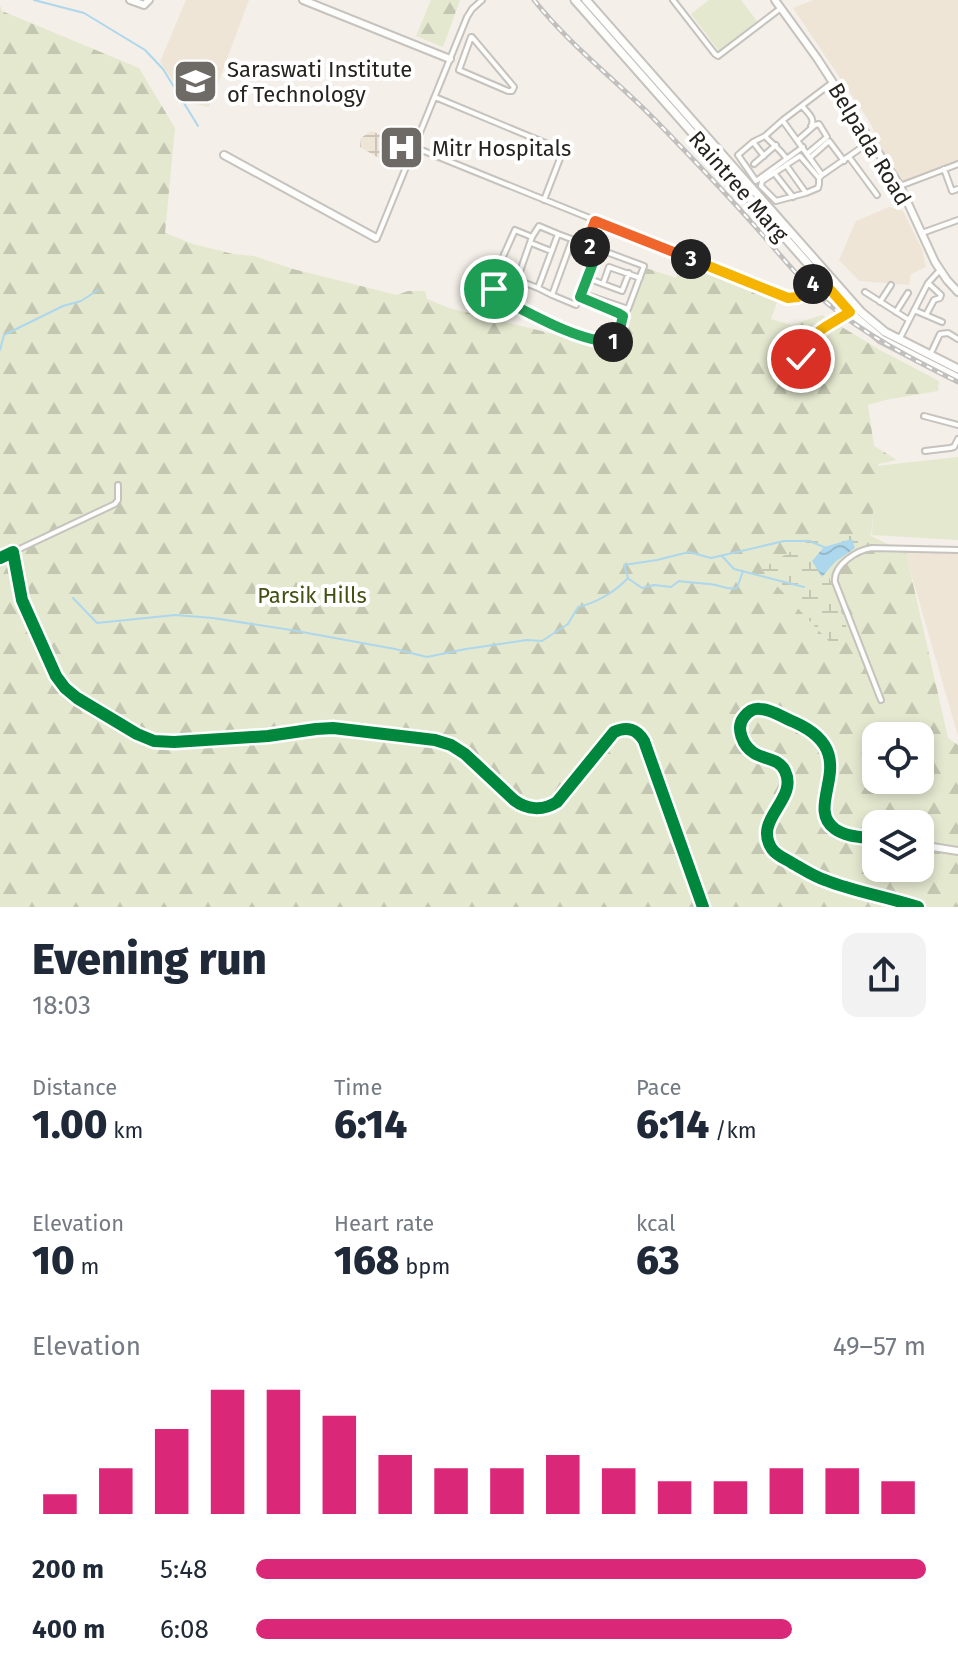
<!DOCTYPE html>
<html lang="en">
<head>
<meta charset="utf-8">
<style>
	body { margin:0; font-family:"Fira Sans",sans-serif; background:#f2f2f3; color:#1f2937; height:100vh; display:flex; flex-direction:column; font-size:30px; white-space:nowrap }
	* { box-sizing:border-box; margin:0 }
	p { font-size:26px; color:#747a83 }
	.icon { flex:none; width:44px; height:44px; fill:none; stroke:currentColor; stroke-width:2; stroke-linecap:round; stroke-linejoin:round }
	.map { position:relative; height:907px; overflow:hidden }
	.sheet { display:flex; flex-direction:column; background:#fff; flex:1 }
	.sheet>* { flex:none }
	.controls { position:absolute; left:862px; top:722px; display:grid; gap:16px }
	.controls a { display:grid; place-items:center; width:72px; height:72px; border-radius:16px; background:#fff; box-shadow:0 4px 12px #0003; font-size:40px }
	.pin { position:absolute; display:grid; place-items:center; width:68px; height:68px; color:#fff; margin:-34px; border:4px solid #fff; border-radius:50%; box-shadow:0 2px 8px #0007 }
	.km { position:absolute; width:40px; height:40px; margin:-20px; border-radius:50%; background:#222; color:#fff; font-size:22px; line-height:40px; text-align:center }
	.round { display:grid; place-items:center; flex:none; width:84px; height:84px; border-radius:16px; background:#f2f2f3 }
	.overview { display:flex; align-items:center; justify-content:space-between; height:136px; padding:0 32px }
	h1 { font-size:44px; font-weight:800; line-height:60px }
	.metrics { display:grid; grid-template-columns:repeat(3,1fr); gap:12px; height:136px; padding:8px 32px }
	.metrics div { display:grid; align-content:center }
	.metrics b { font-size:40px; font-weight:800 }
	.metrics small { font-size:22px; font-weight:400 }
	.metrics p { font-size:22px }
	.chart { height:224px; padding:16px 32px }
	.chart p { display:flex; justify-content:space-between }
	.chart svg { width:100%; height:144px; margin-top:8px; stroke:#db2777; stroke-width:6 }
	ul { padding:0 32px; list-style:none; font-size:26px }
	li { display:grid; grid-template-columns:128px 96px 1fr; align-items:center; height:60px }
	li i { height:20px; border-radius:10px; background:#db2777 }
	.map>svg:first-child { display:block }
</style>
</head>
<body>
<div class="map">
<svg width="958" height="907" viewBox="0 0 958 907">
	<defs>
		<pattern id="industrial-grid" width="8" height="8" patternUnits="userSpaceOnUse" patternTransform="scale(2)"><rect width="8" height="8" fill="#eee5d6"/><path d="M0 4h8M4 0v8" fill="none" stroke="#ccc4b7"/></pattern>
		<pattern id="forest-firs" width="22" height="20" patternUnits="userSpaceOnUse" patternTransform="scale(2)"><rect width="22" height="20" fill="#e4e8cf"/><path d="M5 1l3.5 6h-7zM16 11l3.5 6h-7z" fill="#c3c7b1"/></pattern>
		<pattern id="wetland-marsh" width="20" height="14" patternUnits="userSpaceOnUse" patternTransform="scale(2)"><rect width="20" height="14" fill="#e4e8cf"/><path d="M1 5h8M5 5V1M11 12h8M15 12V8" fill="none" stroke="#c3c7b1"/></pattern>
		<pattern id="water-waves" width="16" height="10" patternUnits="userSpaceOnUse" patternTransform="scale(2)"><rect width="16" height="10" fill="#add7ec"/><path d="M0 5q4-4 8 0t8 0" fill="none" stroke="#95b8ca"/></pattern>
	</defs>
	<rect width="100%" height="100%" fill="#f4efe8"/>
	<!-- built -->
	<path fill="#eee5d6" d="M186,0H249L209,107L188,102L160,62Z
		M813,0H958V164L899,189L871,124L793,8Z
		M889,207L903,211L922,249L926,267L911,274L909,285L859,281L839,260L856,221Z
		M904,549H958V736Z"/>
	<!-- industrial -->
	<path fill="url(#industrial-grid)" d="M371,131L381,135L383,142L397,137L389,164L360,147L361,138Z"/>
	<!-- forest -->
	<path fill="url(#forest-firs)" fill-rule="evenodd" d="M431,0H460L443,47L416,36Z
		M0,5L2,11L139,68L175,128L165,233L193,244L233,254L254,256L293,269L397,295L408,291H425L427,299L449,308L614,349L646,268L676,278L682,261L777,302L771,319L791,325L822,315L880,350L939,381L938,391L885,400L868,405L874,446L897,460L878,464L871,536L906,553L948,738L958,745V907H0ZM876,736H920V780H876ZM876,824H920V868H876Z"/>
	<!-- wetland -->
	<path fill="url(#wetland-marsh)" d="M817,536H861L863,543L827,571L850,637L836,649L761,569Z"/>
	<!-- green -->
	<path fill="#e4e8cf" d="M709,0H741L757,21L719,51L691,14Z
		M958,457V540L872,535L876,466Z"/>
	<!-- water -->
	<path fill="url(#water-waves)" d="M852,539L855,548L835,562L822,577L812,561L824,547Z"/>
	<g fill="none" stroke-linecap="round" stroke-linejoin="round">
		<!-- stream -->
		<path stroke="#add7ec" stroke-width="2" d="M34,0L84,13L145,50L163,69L198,126
			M0,350L4,335L63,306L81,301L98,290
			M722,556L734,569L804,587
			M629,579L642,588L654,585L671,587L679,581C691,583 704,583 716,585C724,587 728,590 737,588L743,571
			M73,598L97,623L175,615L213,618L291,630L395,649L427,657L466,649L527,640L542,641L568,624L578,607C596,603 615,592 628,578L624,565L657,560L689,552L711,558L784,541H809L824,547"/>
		<defs>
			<path id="street" d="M673,0L715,54L718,56L781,8
				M471,37H472L514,87L512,91H508L459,70Z
				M435,97L555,147L560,151L561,156L544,200
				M802,106C807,112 816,119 811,126
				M783,121L822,175L871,141
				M765,136C772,144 780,149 786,158
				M798,140L815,125L819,124L827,137L808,153
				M753,142L764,156
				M414,147L785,297C799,301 809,287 819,278
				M803,147L756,181L738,155L753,142L765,136L783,120L833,82
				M811,157L829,141L844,161
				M849,157L877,195
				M754,164L776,145
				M785,166L762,181L761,186L776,201L806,193
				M944,169L952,191L958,189
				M775,174L793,197
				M819,178L800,156L786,165L806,193L818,188L819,184V178L822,175
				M900,186L958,164
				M922,233L958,220
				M532,237L515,230L497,270L499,273L538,288
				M376,238L378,236L467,17L472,9L482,0
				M572,240L552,295L538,288L558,234L644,266L628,309L581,293
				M531,243L551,251
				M586,244L595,221
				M587,278L622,291L629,273
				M517,280L532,237L539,226L558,234
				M603,284L609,267L640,278
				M865,292L909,320
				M490,293L489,288L493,277L496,276L499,280L493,291L496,296L562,328L611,343L618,337L623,316L618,313L580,297L598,250
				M552,295L576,305L580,297
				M880,302L891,285
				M914,310L942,322
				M896,312L908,293
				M926,315L934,300L940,298L941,295L928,283
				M899,340L928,283L940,270
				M931,353L940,334L948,333L958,339
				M801,359L793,353L794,350L825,327L850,312
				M924,416L958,425
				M925,451L950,448L954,447L958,439
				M13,552L115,504L118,500V485
				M881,700L835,582C833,565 857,550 872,548L958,550"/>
			<path id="secondary" d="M130,0L144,5L149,0
				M303,0L450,59
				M775,0L817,58L900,186L935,262L947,280L958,292
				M224,155L376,238
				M0,558L13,552L22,600L56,676L65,688L77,698L137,734L154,741L174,742L268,736L316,729L333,728L435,740L451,745L465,754L514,800C527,810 543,811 557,802L614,732C627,726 637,729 644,741L703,907
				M876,839C863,837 846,837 835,829C801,805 867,754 794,722C784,718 771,709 760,709C753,708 748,712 744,717C735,728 743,746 754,753C765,760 779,758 785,771C799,800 752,819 772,849C777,856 786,859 792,863C803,869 813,876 825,880C855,892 888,897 918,907
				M920,845L958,851"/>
			<path id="primary" d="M575,0L855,317L881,339L958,378
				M586,0L861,312L885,332L958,369"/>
		</defs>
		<!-- street casing -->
		<use href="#street" stroke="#c6c2bd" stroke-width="8"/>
		<!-- secondary casing -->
		<use href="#secondary" stroke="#c6c2bd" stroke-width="10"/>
		<!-- primary casing -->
		<use href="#primary" stroke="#c6c2bd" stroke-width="11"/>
		<!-- street -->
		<use href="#street" stroke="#fdfdfc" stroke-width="4"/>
		<!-- secondary -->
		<use href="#secondary" stroke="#fdfdfc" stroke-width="6"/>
		<!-- primary -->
		<use href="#primary" stroke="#fdfdfc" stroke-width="7"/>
		<defs>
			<path id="rail" d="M534,0C571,47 619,82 660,125C688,154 717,184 744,214C772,244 796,277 827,303C867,336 912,359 958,382"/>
		</defs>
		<!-- rail casing -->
		<use href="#rail" stroke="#c1c0be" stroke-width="5"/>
		<!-- rail -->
		<use href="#rail" stroke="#fff" stroke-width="2" stroke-dasharray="6" stroke-linecap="butt"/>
		<defs>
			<path id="cycleway" d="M0,558L13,552L22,600L56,676L65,688L77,698L137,734L154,741L174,742L268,736L316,729L333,728L435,740L451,745L465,754L514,800C527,810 543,811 557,802L614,732C627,726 637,729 644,741L703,907
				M876,839C863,837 846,837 835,829C801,805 867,754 794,722C784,718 771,709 760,709C753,708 748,712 744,717C735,728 743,746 754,753C765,760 779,758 785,771C799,800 752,819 772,849C777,856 786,859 792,863C803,869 813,876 825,880C855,892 888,897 918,907"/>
		</defs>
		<!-- cycleway casing -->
		<use href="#cycleway" stroke="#fff" stroke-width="17"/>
		<!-- cycleway -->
		<use href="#cycleway" stroke="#00873e" stroke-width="12"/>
	</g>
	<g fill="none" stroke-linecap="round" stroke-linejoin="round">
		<defs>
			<path id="split-1" d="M494,289L496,296C528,312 578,342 613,342"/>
			<path id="split-2" d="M590,247L598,250L580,297L618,313L623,316L618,337L613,342"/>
			<path id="split-3" d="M590,247L586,245L595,221L691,259"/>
			<path id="split-4" d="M691,259L788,298L798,297L813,284"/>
			<path id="split-5" d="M801,359L793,353L794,350L825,327L850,312L820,278L813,284"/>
		</defs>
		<!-- split-1 casing -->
		<use href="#split-1" stroke="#fff" stroke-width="16"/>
		<!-- split-2 casing -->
		<use href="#split-2" stroke="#fff" stroke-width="16"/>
		<!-- split-3 casing -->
		<use href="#split-3" stroke="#fff" stroke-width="16"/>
		<!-- split-4 casing -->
		<use href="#split-4" stroke="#fff" stroke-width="16"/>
		<!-- split-5 casing -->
		<use href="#split-5" stroke="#fff" stroke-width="16"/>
		<!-- split-1 -->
		<use href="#split-1" stroke="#22a559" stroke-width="10"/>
		<!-- split-2 -->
		<use href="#split-2" stroke="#22a559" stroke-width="10"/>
		<!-- split-3 -->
		<use href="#split-3" stroke="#f0652b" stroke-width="10"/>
		<!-- split-4 -->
		<use href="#split-4" stroke="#f5b400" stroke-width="10"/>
		<!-- split-5 -->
		<use href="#split-5" stroke="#f5b400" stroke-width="10"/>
	</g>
	<!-- icons -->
	<defs>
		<symbol id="university-square" viewBox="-11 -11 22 22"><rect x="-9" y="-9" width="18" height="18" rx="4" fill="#6e6a65" stroke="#fff"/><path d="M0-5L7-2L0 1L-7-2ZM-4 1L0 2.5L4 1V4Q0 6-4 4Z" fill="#fff"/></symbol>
		<symbol id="hospital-square" viewBox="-11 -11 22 22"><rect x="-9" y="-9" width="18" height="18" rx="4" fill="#6e6a65" stroke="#fff"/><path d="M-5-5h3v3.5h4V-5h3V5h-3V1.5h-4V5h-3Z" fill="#fff"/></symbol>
	</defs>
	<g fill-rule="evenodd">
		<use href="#university-square" x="170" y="56" width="51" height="51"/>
		<use href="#hospital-square" x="376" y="122" width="51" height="51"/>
	</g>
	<g text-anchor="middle" stroke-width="8" stroke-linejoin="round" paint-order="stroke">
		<!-- poi labels -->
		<g font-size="22" fill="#26231e" stroke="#fff" text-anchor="start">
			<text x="227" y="77">Saraswati Institute<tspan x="227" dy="25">of Technology</tspan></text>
			<text x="432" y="156">Mitr Hospitals</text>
		</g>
		<!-- street labels -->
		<g font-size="22" fill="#26231e" stroke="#fff">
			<text transform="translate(870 144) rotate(59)" y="8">Belpada Road</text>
			<text transform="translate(739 186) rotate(49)" y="8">Raintree Marg</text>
		</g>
		<!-- park labels -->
		<g font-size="22" fill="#435012" stroke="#fff">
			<text x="312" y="603">Parsik Hills</text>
		</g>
	</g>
</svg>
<div class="controls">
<a><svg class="icon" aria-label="locate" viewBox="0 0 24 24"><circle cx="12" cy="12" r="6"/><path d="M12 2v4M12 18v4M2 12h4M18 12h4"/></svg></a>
<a><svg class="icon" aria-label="layers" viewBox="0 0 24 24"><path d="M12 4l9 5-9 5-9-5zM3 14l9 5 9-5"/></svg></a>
</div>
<div class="pin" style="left:494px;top:289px;background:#1e9e55"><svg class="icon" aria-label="arrive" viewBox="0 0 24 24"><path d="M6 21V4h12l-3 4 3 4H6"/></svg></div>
<div class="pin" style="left:801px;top:359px;background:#d93025"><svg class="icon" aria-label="check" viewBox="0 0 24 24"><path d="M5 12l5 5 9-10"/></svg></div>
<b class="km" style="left:613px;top:342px">1</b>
<b class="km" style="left:590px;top:247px">2</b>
<b class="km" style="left:691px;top:259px">3</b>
<b class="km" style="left:813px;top:284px">4</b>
</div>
<section class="sheet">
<div class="overview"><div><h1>Evening run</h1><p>18:03</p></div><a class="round"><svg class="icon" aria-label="share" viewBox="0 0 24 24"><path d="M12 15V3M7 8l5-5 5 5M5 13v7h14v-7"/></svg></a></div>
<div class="metrics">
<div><p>Distance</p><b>1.00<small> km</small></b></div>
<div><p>Time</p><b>6:14</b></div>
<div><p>Pace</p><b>6:14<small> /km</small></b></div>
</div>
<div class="metrics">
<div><p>Elevation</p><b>10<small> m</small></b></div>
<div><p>Heart rate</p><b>168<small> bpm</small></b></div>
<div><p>kcal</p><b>63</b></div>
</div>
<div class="chart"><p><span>Elevation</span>49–57 m</p>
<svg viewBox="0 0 160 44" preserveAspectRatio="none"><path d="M5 44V38M15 44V30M25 44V18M35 44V6M45 44V6M55 44V14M65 44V26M75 44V30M85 44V30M95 44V26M105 44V30M115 44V34M125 44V34M135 44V30M145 44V30M155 44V34"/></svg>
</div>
<ul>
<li><b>200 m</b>5:48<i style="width:100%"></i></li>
<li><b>400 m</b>6:08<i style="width:80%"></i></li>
</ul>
</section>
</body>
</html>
